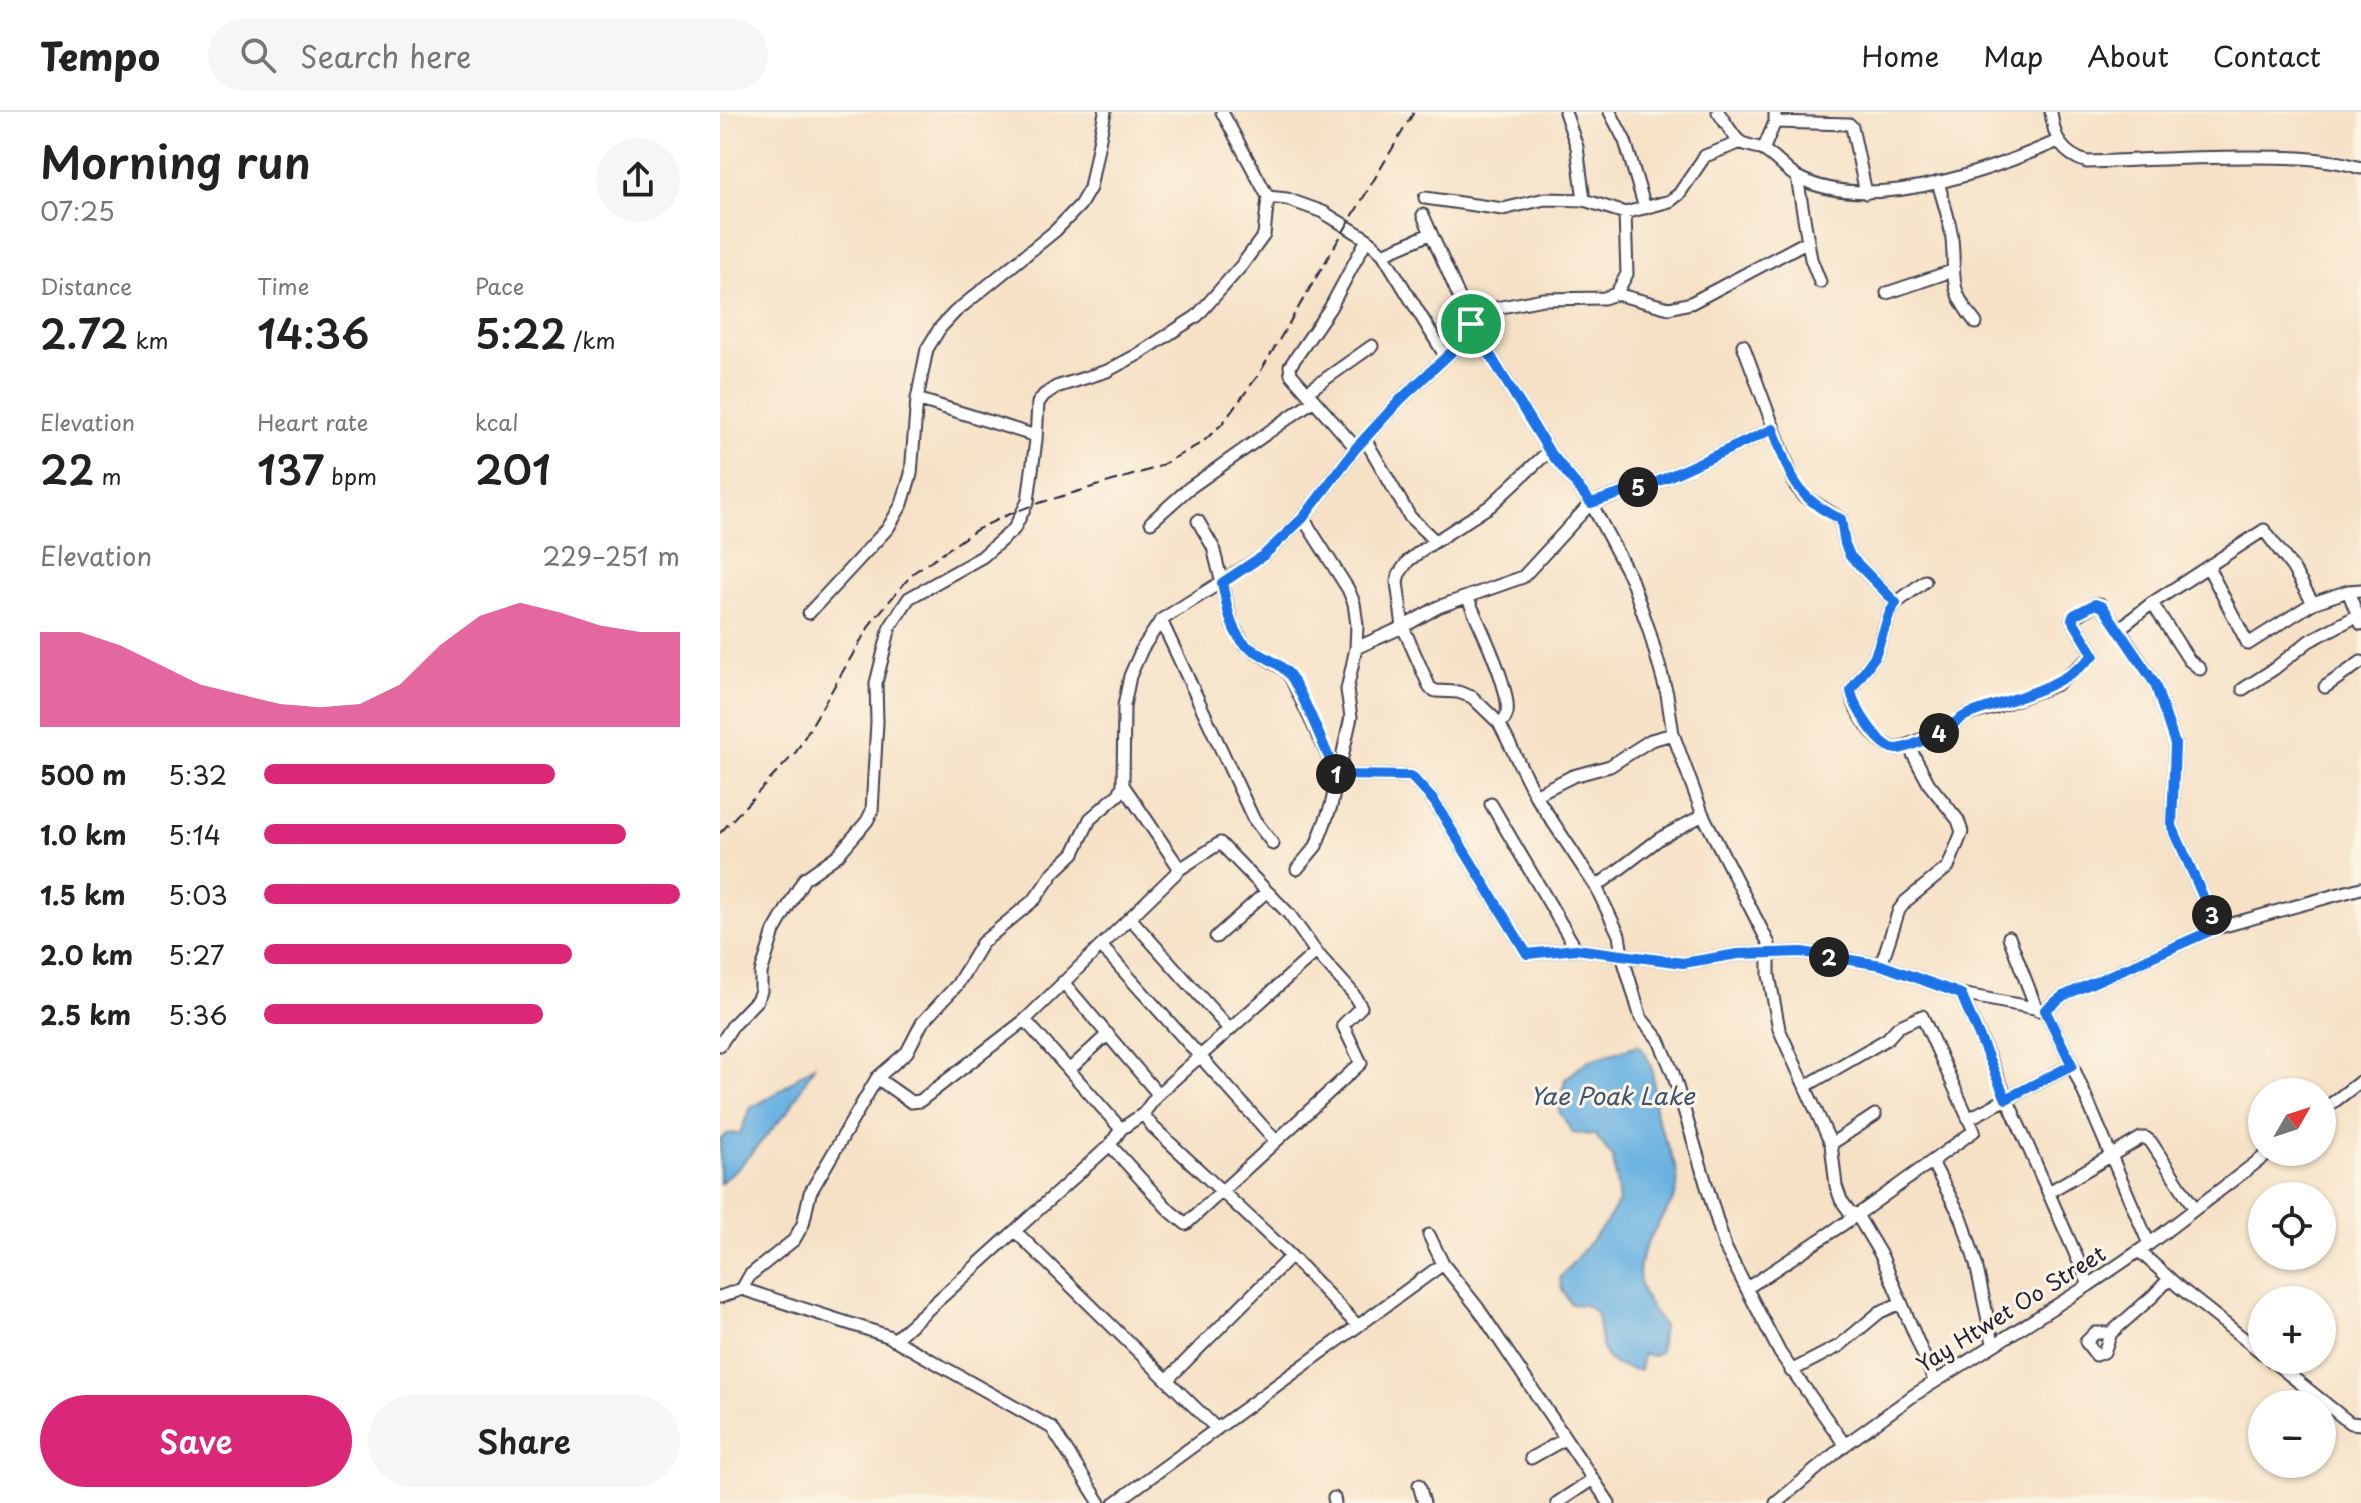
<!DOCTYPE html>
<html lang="en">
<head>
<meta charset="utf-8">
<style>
	body { margin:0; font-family:"Playpen Sans",sans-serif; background:#f6f6f6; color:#222; height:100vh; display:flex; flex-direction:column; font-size:30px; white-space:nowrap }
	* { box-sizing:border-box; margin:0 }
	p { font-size:26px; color:#767676 }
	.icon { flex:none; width:44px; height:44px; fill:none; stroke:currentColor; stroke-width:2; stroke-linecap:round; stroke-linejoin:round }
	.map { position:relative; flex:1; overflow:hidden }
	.sheet { display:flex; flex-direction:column; background:#fff; width:720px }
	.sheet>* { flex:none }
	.needle { width:52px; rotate:51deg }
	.controls { position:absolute; left:1528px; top:966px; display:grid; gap:16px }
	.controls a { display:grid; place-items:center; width:88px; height:88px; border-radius:50%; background:#fff; box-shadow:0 2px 6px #0004; font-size:40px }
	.pin { position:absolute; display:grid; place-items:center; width:68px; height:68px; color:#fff; margin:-34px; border:4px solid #fff; border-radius:50%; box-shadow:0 2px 8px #0007 }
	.km { position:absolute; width:40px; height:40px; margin:-20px; border-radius:50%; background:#222; color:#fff; font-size:22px; line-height:40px; text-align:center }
	.round { display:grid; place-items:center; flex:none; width:84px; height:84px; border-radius:42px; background:#f6f6f6 }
	.summary { display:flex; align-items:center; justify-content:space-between; height:136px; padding:0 40px }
	h1 { font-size:44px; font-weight:600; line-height:60px }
	.metrics { display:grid; grid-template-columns:repeat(3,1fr); gap:12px; height:136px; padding:8px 40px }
	.metrics div { display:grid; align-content:center }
	.metrics b { font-size:40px; font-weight:600 }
	.metrics small { font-size:22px; font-weight:400 }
	.metrics p { font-size:22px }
	.chart { height:224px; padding:16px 40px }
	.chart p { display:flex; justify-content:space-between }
	.chart svg { width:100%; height:144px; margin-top:8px; fill:#db2777; opacity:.7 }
	.action { display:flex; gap:16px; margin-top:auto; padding:16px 40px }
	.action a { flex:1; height:92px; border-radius:48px; background:#db2777; color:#fff; font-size:32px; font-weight:600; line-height:92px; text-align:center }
	.action a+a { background:#f6f6f6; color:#222 }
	ul { padding:0 40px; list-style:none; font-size:26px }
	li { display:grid; grid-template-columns:128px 96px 1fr; align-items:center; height:60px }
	li i { height:20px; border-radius:10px; background:#db2777 }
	header { display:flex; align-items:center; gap:48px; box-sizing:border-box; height:112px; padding:0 40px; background:#fff; border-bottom:2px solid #e0e0e0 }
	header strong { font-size:38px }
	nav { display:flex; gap:44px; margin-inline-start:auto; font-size:28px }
	.search { width:560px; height:72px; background:#f6f6f6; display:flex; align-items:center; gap:20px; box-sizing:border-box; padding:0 28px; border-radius:44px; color:#767676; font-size:30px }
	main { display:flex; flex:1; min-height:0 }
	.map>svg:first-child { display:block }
</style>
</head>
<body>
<header>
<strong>Tempo</strong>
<div class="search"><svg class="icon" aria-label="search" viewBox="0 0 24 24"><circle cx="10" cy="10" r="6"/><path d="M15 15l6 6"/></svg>Search here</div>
<nav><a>Home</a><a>Map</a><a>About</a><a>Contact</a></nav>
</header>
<main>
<section class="sheet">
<div class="summary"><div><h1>Morning run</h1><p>07:25</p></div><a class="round"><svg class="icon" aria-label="share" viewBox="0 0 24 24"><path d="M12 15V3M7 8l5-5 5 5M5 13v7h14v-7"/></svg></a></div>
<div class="metrics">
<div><p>Distance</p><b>2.72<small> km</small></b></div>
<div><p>Time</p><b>14:36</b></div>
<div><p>Pace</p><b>5:22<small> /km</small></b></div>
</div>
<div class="metrics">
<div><p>Elevation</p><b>22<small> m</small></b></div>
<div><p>Heart rate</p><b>137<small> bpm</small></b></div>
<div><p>kcal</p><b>201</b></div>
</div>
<div class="chart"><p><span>Elevation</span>229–251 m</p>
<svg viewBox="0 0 160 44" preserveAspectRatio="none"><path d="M0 44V15L10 15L20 19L30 25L40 31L50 34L60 37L70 38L80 37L90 31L100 19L110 10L120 6L130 9L140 13L150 15L160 15V44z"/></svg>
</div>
<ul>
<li><b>500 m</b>5:32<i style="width:70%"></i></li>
<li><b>1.0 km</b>5:14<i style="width:87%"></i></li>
<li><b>1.5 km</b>5:03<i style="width:100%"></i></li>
<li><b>2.0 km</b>5:27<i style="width:74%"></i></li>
<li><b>2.5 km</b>5:36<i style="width:67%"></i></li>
</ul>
<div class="action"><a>Save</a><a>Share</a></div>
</section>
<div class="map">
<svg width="1641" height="1391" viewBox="0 0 1641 1391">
	<rect width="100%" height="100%" fill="#fcf5e5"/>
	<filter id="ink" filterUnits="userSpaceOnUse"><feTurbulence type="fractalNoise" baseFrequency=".0125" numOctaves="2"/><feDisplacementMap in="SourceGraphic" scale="16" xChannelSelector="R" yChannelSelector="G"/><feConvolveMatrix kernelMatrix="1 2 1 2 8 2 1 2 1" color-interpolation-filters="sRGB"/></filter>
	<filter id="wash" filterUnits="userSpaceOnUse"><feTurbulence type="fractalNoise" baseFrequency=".006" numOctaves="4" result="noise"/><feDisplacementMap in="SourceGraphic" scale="32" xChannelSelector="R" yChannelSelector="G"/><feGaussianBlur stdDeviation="1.8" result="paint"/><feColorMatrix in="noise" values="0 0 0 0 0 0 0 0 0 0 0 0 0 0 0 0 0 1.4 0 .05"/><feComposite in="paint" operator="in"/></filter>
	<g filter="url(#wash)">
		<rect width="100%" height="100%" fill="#f6e1c6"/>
		<!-- water -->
		<path fill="#6ab2e1" stroke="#466a8e" stroke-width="2" d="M918,933C940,957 931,976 936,1003C942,1028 963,1055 956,1080C954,1090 946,1099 941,1107C913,1152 910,1170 943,1213L940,1239L934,1244L923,1242L920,1258C876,1255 884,1235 876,1200L864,1193L851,1192L842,1178L840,1166L885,1112L899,1090L893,1045L875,1023L853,1021L839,999L845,967L868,949Z
			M94,954L69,998L20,1054L0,1071V1028L6,1022L20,1021L31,995C55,986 72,967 94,954Z"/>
	</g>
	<g filter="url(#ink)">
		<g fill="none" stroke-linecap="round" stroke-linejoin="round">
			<defs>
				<path id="minor" d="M845,0L857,35L864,88
					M890,0L905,29L925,96
					M998,0C1005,9 1012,23 1020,30C1027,34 1037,34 1043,38C1056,45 1065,58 1077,65C1149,103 1269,59 1338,29
					M1331,0C1334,27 1342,42 1367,50C1421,48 1475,45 1530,45C1567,45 1605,45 1641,56
					M1055,10L1129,12L1132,15L1146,81
					M1043,38L1055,10V0
					M1077,65L1091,147L1100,170
					M1218,70C1223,89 1230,108 1232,127C1236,169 1227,175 1256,211
					M548,85L567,87L603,100L647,127L663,142L726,245
					M705,86L783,97L825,87L864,88L905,101L950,89L959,82L985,44L1021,30
					M703,103L751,212L829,339L871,391L911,467L929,518L947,582L953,622L983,703L1049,832V863L1059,917L1111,1032L1116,1074L1121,1088L1129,1099L1137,1103L1162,1145L1214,1268
					M663,142L710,122
					M1167,181L1232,159
					M896,182L949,196L971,191L1088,129
					M1023,233L1075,373L1084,384L1121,407L1125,432L1130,444L1176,491
					M587,280L652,234
					M316,324L197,287L207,237L220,216L235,200L335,119L360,93L370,76L385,0
					M645,327L690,405L715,429
					M636,336L571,262L570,254L610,196L647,127
					M829,339L770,394L702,438L688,449L679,462L677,470L683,515L710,576L716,579L738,580L752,585L779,611L815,683L876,775L899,823L902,843L921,906L939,928L953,961L1005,1135L1060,1241L1125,1333
					M478,409L493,435L512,513L519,524L524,532L565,558L571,566L617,663L691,664L714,689L807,842L856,837L963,851L1018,842L1082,840L1161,853L1241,882L1325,898L1343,884L1497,816L1641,776
					M431,410L468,377L594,288
					M1488,455L1528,532L1593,491
					M1205,469L1176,491L1170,500L1155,544L1131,578C1133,599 1157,634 1178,637L1225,618L1246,603L1273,596L1335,573L1374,543L1352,507L1375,492H1380L1399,517L1435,572L1455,632L1452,714L1497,816
					M1628,479L1641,512
					M747,485C758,509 791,577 787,601C785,608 784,608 779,611
					M1432,491L1469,548L1480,557
					M89,501L168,416L182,392L191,362L197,287
					M441,508L533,706L553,732
					M1399,517L1432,491L1544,418L1572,455L1593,491L1628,479L1641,478
					M636,536L683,515L718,495L803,465L871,391L937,370L1053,317
					M1605,575L1641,550
					M1523,577L1554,557L1589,529L1637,504
					M403,673L460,757
					M815,683L853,664L890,654L931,628L953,622
					M771,692L856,837
					M577,757L596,734L611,694L631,605L627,578L636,536L637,513L634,491L628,477L583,406
					M876,775L939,727L983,703
					M411,807L510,918
					M496,825L546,780
					M1289,825L1317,898
					M382,835L555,1028
					M1161,853L1179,798L1186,789L1228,755L1242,720L1238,708L1209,672L1188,633
					M343,870L438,982
					M1241,882L1369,1173
					M1325,898L1352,953L1429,1132
					M305,908L401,1017
					M0,933L13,913L37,888L41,879V861L54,819L84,767L118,743L147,709L152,699L157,610L156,571L170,515L189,486L262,445L294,417L308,389L316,328L318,291L324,283L336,275L387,259L417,243L477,204L522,153L544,123L548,85L502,0
					M349,958L388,922
					M157,966L191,990L200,989L305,908L460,757L500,731L569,802L596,840L632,880L641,895L623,913L641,951L466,1112L450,1099L390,1033
					M1602,999L1641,969
					M423,1002L433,1015L571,1144L637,1213
					M1250,1006L1352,953
					M1111,1032L1155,1003
					M1212,1050L1242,1107L1256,1152L1273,1231
					M1329,1080L1421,1026H1426L1431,1030L1475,1097
					M295,1119L497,1317
					M709,1123L723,1152L758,1196L889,1391
					M1419,1139L1459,1175L1542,1241
					M1027,1176L1137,1103L1254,1019L1202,904L1178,915L1167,927L1086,974
					M22,1177L30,1163L74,1128L83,1112L90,1081L157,966L187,940L202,911L237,873L262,831L315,787L334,760L354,741L370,707L399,682L403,673L404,594L410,564L422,537L441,508L544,443L583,406L636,336L681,287L739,233L759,202L776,196L823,187L884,186L896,182L907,162L905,101
					M0,1185L22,1177L168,1224L332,1316L380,1391
					M1391,1221L1384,1240L1376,1243L1366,1230L1375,1221H1391L1433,1184L1449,1167
					M174,1228L390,1033L401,1017L423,1002L438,982L596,840
					M1551,1248L1630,1311L1641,1312
					M1071,1259L1119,1234L1160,1200L1181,1191
					M448,1267L571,1144
					M811,1346L845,1327
					M699,1373L704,1391
					M614,1386L615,1391
					M395,1391L723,1152
					M837,1391L873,1367
					M1056,1391L1125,1333L1194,1283L1369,1173L1429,1132L1550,1040"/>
			</defs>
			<!-- minor casing -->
			<use href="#minor" stroke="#423f50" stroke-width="15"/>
			<!-- minor -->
			<use href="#minor" stroke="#fff" stroke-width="11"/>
			<!-- rail -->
			<path stroke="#22223b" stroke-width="2" stroke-dasharray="12 6" stroke-linecap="butt" d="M0,721L76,640L151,511L193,461L256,418L287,403L316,392L436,356L483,330L503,311L539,262L694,0"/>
		</g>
	</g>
	<g fill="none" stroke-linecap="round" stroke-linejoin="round" filter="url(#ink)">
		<defs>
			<path id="route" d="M751,212L829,339L871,391L937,370L1053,317C1070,362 1074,386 1121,407L1125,432L1130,444L1176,491L1170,500L1155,544L1131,578C1132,593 1161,639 1178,637C1191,635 1211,625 1223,619C1232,614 1239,606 1249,602C1295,585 1337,579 1374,543L1352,507L1354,503L1375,492L1383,495L1435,572L1455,632L1452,714L1497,816L1343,884L1325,898L1352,953L1286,987L1241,882L1161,853L1082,840L1018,842L963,851L856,837L807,842L714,689L691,664L617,663C602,632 590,596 572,566C562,551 541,544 527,534C509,520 507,491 502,471L544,443L583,406L636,336L681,287L739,233Z"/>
		</defs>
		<!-- route casing -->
		<use href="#route" stroke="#fff" stroke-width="16"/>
		<!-- route -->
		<use href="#route" stroke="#1a73e8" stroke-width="10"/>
	</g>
	<g text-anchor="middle" stroke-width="6" stroke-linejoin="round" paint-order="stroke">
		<!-- street labels -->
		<g font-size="22" fill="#22223b" stroke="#fcf5e5">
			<text transform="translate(1291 1197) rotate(-32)" y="8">Yay Htwet Oo Street</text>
		</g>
		<!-- water labels -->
		<g font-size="24" font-style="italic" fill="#3b5475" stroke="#fcf5e5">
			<text x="892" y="993">Yae Poak Lake</text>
		</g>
	</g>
</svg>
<div class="controls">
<a><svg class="needle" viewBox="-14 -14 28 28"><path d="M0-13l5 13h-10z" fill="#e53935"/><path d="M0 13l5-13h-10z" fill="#767676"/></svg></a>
<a><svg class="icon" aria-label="locate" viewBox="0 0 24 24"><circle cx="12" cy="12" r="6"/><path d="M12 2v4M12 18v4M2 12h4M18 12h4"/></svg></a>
<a>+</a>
<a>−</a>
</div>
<div class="pin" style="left:751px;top:212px;background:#1e9e55"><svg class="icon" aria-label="arrive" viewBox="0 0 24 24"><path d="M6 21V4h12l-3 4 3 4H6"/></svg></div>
<b class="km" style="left:616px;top:662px">1</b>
<b class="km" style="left:1109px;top:845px">2</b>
<b class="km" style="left:1492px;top:803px">3</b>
<b class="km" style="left:1219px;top:621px">4</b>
<b class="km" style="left:918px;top:375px">5</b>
</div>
</main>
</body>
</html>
